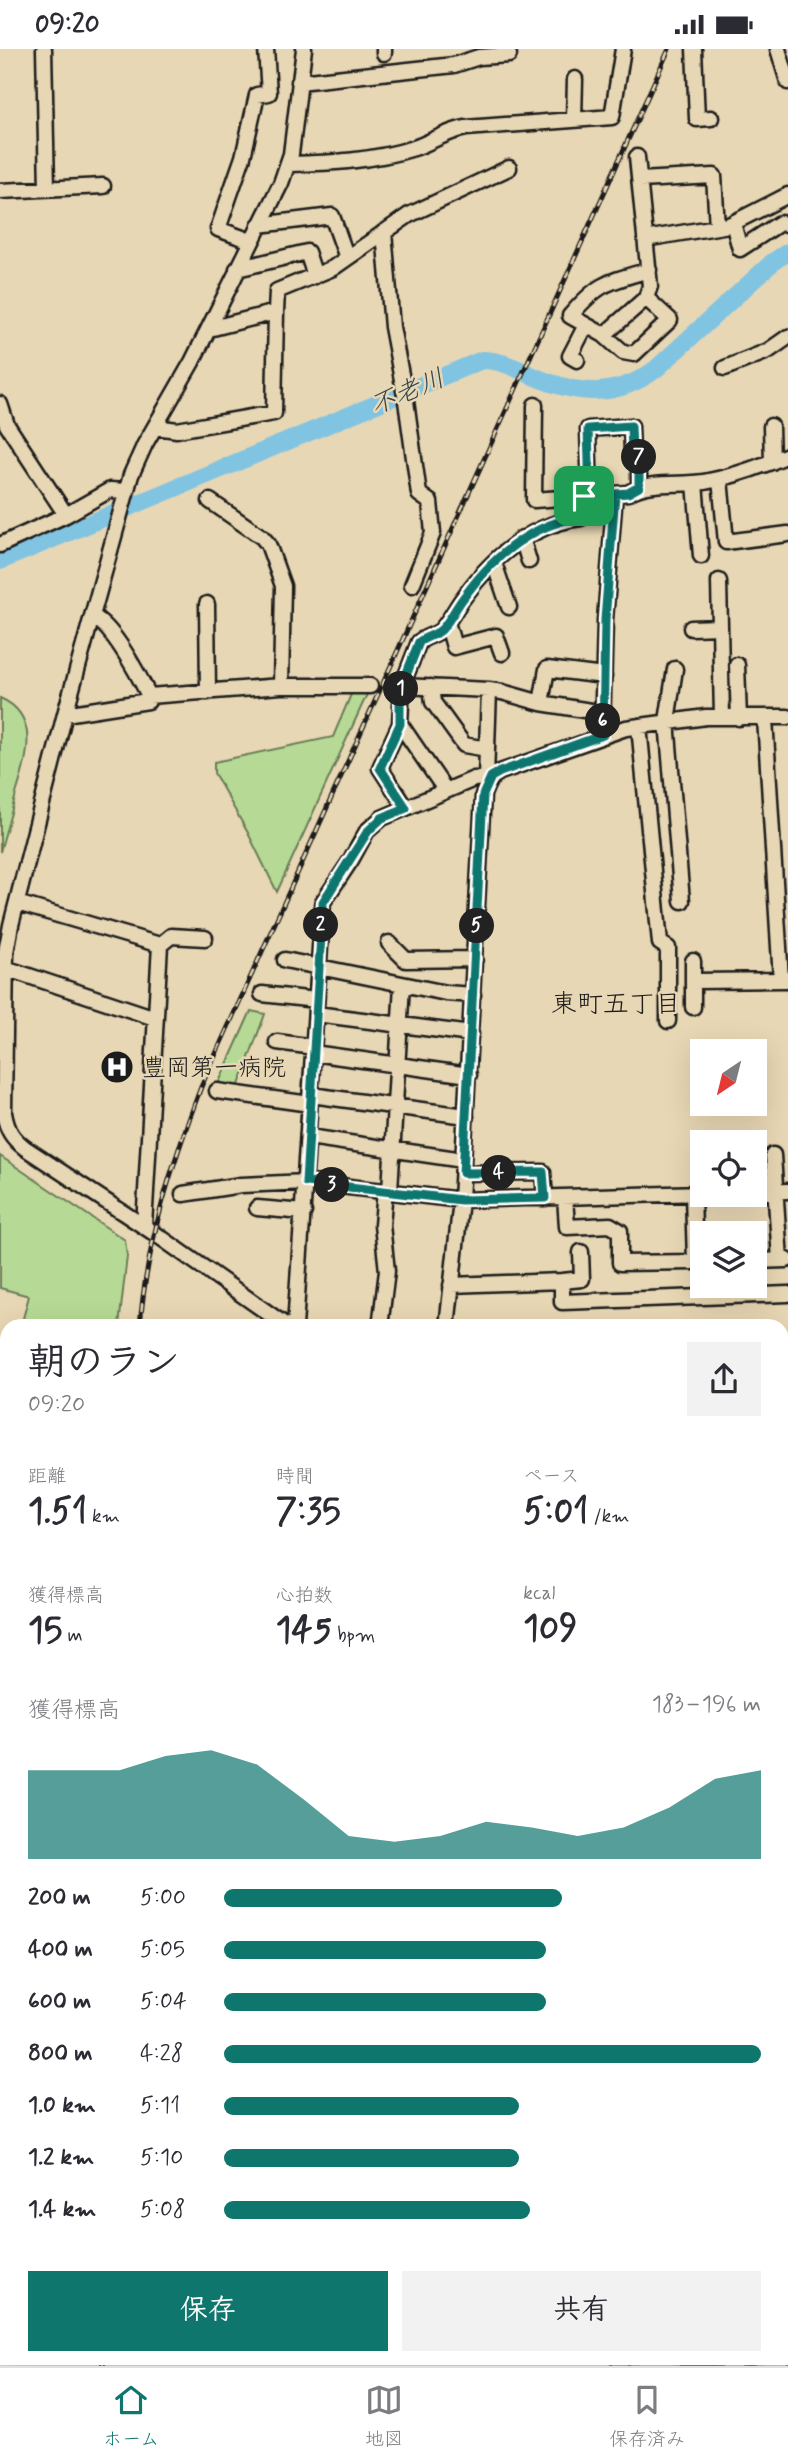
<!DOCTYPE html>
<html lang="ja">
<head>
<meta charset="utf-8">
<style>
	body { margin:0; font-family:Mynerve,"Klee One",sans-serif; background:#f2f2f3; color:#2b2b33; height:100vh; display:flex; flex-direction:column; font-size:26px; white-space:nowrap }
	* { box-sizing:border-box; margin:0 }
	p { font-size:23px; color:#7c7c81 }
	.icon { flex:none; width:38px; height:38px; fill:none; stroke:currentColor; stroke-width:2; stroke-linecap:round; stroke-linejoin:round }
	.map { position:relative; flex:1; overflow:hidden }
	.drawer { position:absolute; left:0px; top:1270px; width:789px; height:1046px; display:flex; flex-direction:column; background:#fff; border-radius:21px 21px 0 0; box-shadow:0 7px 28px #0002 }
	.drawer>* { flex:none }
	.needle { width:46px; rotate:215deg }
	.fabs { position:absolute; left:690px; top:990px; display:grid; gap:14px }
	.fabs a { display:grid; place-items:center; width:77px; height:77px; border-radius:0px; background:#fff; box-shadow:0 7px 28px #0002; font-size:35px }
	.pin { position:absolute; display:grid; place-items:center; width:60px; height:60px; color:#fff; margin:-30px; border-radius:14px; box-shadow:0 4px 10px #0006 }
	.km { position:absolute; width:35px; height:35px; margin:-18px; border-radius:50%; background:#222; color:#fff; font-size:19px; line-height:35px; text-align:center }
	.round { display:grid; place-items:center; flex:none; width:74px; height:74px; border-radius:0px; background:#f2f2f3 }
	.headline { display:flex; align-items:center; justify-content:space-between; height:119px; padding:0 28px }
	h1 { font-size:38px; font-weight:700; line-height:52px }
	.stats { display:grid; grid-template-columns:repeat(3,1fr); gap:10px; height:119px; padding:7px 28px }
	.stats div { display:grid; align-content:center }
	.stats b { font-size:35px; font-weight:700 }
	.stats small { font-size:19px; font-weight:400 }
	.stats p { font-size:19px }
	.chart { height:196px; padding:14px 28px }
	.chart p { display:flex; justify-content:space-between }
	.chart svg { width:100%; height:126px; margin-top:7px; fill:#0f766e; opacity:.7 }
	.action { display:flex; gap:14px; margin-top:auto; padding:14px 28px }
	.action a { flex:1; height:80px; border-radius:0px; background:#0f766e; color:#fff; font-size:28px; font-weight:700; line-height:80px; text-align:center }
	.action a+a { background:#f2f2f3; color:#2b2b33 }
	ul { padding:0 28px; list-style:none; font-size:23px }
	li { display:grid; grid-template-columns:112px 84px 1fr; align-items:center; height:52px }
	li i { height:18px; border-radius:9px; background:#0f766e }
	.status { display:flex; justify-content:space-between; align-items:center; height:49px; padding:0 35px; background:#fff; direction:ltr }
	.status svg { height:19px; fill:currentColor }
	.menu { display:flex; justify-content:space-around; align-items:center; height:98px; border-top:2px solid #e1e1e2; background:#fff; font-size:19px; color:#7c7c81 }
	.menu a { display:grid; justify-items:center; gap:4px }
	.menu .current { color:#0f766e }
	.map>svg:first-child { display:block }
</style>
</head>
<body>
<div class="status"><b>09:20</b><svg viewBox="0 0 49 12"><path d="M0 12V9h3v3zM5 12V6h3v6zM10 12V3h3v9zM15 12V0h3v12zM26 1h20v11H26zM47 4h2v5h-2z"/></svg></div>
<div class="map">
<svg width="788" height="2317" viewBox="0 0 788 2317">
	<rect width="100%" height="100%" fill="#e8d7b4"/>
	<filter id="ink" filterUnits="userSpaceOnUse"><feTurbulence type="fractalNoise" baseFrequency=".0143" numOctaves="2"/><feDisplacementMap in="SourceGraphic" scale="14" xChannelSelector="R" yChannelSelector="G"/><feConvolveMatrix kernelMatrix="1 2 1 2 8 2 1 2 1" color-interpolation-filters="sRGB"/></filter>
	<g filter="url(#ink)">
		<!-- built -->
		<path fill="#dcd3ca" d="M788,1798V1865L782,1858V1803Z"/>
		<!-- green -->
		<path fill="#b6da95" stroke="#697b58" stroke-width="2" d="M352,643H368L277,843L248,784L214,724V713L333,688Z
			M0,649C42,667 26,712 16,745C11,765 5,784 0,803Z
			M251,962L265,965L236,1044L215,1042Z
			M0,1107L125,1191L127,1207L119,1277H21L29,1247L0,1239Z
			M7,1331V1495L0,1493V1357Z
			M782,1923L788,1930V2100L782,2104Z
			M788,2161V2317H609L617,2310H782V2166Z"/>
		<!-- water -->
		<path fill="#81c4e2" stroke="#598193" stroke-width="2" d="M715,2310H744L743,2317H713Z"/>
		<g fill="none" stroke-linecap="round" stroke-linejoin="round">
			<!-- river -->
			<path stroke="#81c4e2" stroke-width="18" d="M0,512L482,311C501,311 516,319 533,327C577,346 616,350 656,320L774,212L788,203"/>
			<defs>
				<path id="minor" d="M44,0L47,140
					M384,0V4
					M694,0L697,70L711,69
					M778,0L788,33
					M299,33L454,16L479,8L509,6
					M574,71L575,30
					M288,115C331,114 373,112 414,99C432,93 447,82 466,79L612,68L623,0
					M640,131L714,127L717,178
					M0,142L103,137
					M733,174L740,200L780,174L788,175
					M259,176L332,167L347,209
					M384,183L392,278L406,352L419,445L430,453L433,484L412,536
					M645,190L729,176L788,146
					M251,192L218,180L243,108L257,46L269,44L266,0
					M237,220L307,203L315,227
					M646,249L670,271L634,305L623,303L604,286L570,267C599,233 608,233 649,221
					M209,280L276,263L277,242L333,219L409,166L509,119
					M604,286L646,249L650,237L637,108
					M577,311L570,307L586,276
					M725,319L768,302L788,288
					M0,355L7,376L66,466
					M535,356L534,451L628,444C650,431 679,437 704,433C733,428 760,418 788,406
					M771,377L772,413
					M156,378L177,381L274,364L276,263
					M720,430L726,493L788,485
					M695,434L701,507
					M590,447L588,380L631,377L632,402L639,408V437
					M210,452L262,488L268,495L283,537L281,637
					M522,489L529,512
					M0,496L66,466L110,441L126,442
					M494,514L509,558
					M719,532L722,668
					M207,555L208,643
					M447,573L454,598L496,587L502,604
					M691,579L720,578
					M737,616L739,669
					M675,620L667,672L682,852
					M402,637L400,675L380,719L406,759
					M431,638L433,653L464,696L487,700
					M489,641L502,643L541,654
					M149,647L281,637H370
					M603,664L541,654L547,620L604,627
					M65,665L148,652L149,647C139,627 112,576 93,568
					M765,669L781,931
					M400,675L446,742
					M639,677L660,894L668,899V972
					M602,686L605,571L615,445
					M486,729L489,641L402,637L419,593C426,587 437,586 442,580C451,570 456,558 464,548C492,509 531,475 581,469L583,464L584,447
					M17,854L160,896
					M389,894L406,911L475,910
					M285,911L446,944L473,946
					M693,912V958
					M5,919L155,969
					M693,932L788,931
					M262,945L316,951
					M316,965L471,985
					M277,993L314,998
					M313,1004L469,1026
					M217,1042L310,1055
					M311,1046L466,1067
					M309,1088L463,1111
					M773,1106L780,1211
					M463,1124L543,1123L545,1149
					M390,1142L402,935
					M754,1143L788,1142
					M183,1145L241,1136L306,1133L461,1151L702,1144
					M565,1148L567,1178L610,1176L620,1182V1214L695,1213L693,1145
					M257,1159L304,1163
					M144,1177L160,896L171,887L205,889
					M581,1203L582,1230L562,1232V1253L788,1245
					M754,1212L787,1211
					M451,1236L562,1232
					M288,1278L160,1188L25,1099C12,1089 7,1081 4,1064L6,903L11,876L65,665L131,426L145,395L192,313L281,134L291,105L304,0
					M295,1278L323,853L351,811L367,782L382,769L474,730L491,728
					M380,1278L387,1222L382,1176L385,1141
					M447,1278L461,1151L483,746C487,735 489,729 500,723L626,679L706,668H788
					M782,1318H788
					M782,1374H786L788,1403
					M782,1499H788
					M782,1566H788
					M782,1610L788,1613"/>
			</defs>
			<!-- minor casing -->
			<use href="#minor" stroke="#1c1c1c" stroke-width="19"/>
			<!-- minor -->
			<use href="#minor" stroke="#e8d7b4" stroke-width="14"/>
			<defs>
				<path id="rail" d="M140,1278C146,1195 172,1115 201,1038L669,0
					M103,2317V2310"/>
			</defs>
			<!-- rail casing -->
			<use href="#rail" stroke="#1c1c1c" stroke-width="5"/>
			<!-- rail -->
			<use href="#rail" stroke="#e8d7b4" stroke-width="2.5" stroke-dasharray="8" stroke-linecap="butt"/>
		</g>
	</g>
	<g fill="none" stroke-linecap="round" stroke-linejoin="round" filter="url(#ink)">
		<defs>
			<path id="route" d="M631,377L632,402L639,408V438L628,444L615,445L605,571L603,686L500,723L491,728L483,746L463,1124L543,1123L545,1149L461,1151L306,1133L323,853L368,782L382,769L406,759L380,719L400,675V642L419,593C426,587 437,586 442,580C451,570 456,558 464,548C492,509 531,475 581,468L583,464L584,447H590L588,380Z"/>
		</defs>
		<!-- route casing -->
		<use href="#route" stroke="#fff" stroke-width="14"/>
		<!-- route -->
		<use href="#route" stroke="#0f766e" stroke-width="9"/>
	</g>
	<!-- icons -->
	<defs>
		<symbol id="hospital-disc" viewBox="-11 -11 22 22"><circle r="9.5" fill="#1c1c1c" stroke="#e8d7b4"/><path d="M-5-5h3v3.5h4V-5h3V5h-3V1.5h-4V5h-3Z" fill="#fff"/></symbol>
	</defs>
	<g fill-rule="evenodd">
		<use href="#hospital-disc" x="98" y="999" width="38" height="38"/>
	</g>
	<g text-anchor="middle" stroke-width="5" stroke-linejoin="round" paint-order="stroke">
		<!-- poi labels -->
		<g font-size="24" fill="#1c1c1c" stroke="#e8d7b4" text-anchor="start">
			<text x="142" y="1026">豊岡第一病院</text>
		</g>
		<!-- water labels -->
		<g font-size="26" font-style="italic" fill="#35464e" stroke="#e8d7b4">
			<text transform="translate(407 342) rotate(-23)" y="9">不老川</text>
		</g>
		<!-- neighbourhood labels -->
		<g font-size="26" fill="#1c1c1c" stroke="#e8d7b4">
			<text x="616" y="963">東町五丁目</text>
		</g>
	</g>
</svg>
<div class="fabs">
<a><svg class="needle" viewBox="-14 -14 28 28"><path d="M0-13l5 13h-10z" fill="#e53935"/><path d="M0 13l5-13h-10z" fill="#7c7c81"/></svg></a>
<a><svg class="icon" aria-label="locate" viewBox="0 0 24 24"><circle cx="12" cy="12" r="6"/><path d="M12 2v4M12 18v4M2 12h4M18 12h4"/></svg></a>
<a><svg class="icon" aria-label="layers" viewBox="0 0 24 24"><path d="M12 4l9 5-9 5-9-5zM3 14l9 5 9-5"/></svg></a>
</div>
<div class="pin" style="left:584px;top:447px;background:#1e9e55"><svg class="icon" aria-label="arrive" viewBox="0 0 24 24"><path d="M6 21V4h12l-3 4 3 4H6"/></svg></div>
<b class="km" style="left:401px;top:640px">1</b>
<b class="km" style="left:321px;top:876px">2</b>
<b class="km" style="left:332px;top:1136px">3</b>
<b class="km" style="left:499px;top:1124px">4</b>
<b class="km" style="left:477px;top:877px">5</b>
<b class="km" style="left:603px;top:672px">6</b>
<b class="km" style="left:639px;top:408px">7</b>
<section class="drawer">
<div class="headline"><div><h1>朝のラン</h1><p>09:20</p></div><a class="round"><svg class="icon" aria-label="share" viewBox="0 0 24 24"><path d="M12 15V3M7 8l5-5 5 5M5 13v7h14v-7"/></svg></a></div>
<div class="stats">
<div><p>距離</p><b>1.51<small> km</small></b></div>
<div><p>時間</p><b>7:35</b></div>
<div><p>ペース</p><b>5:01<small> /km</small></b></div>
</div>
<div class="stats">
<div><p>獲得標高</p><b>15<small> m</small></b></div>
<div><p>心拍数</p><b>145<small> bpm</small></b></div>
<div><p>kcal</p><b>109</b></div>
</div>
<div class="chart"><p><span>獲得標高</span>183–196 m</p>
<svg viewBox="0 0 160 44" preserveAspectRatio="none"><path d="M0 44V13L10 13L20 13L30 8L40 6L50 11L60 23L70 36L80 38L90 36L100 31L110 33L120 36L130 33L140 26L150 16L160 13V44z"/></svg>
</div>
<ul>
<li><b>200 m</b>5:00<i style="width:63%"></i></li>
<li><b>400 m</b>5:05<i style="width:60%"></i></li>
<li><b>600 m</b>5:04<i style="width:60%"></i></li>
<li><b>800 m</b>4:28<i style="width:100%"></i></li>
<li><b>1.0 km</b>5:11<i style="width:55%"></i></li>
<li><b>1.2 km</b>5:10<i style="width:55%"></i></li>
<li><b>1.4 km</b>5:08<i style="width:57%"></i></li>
</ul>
<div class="action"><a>保存</a><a>共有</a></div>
</section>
</div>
<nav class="menu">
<a class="current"><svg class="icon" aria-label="home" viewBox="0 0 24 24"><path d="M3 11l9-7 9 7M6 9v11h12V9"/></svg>ホーム</a>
<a><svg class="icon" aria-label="map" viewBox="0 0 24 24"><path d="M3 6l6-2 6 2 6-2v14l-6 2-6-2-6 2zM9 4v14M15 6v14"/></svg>地図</a>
<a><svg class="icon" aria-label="saved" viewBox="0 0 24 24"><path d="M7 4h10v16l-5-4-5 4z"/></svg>保存済み</a>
</nav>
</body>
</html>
